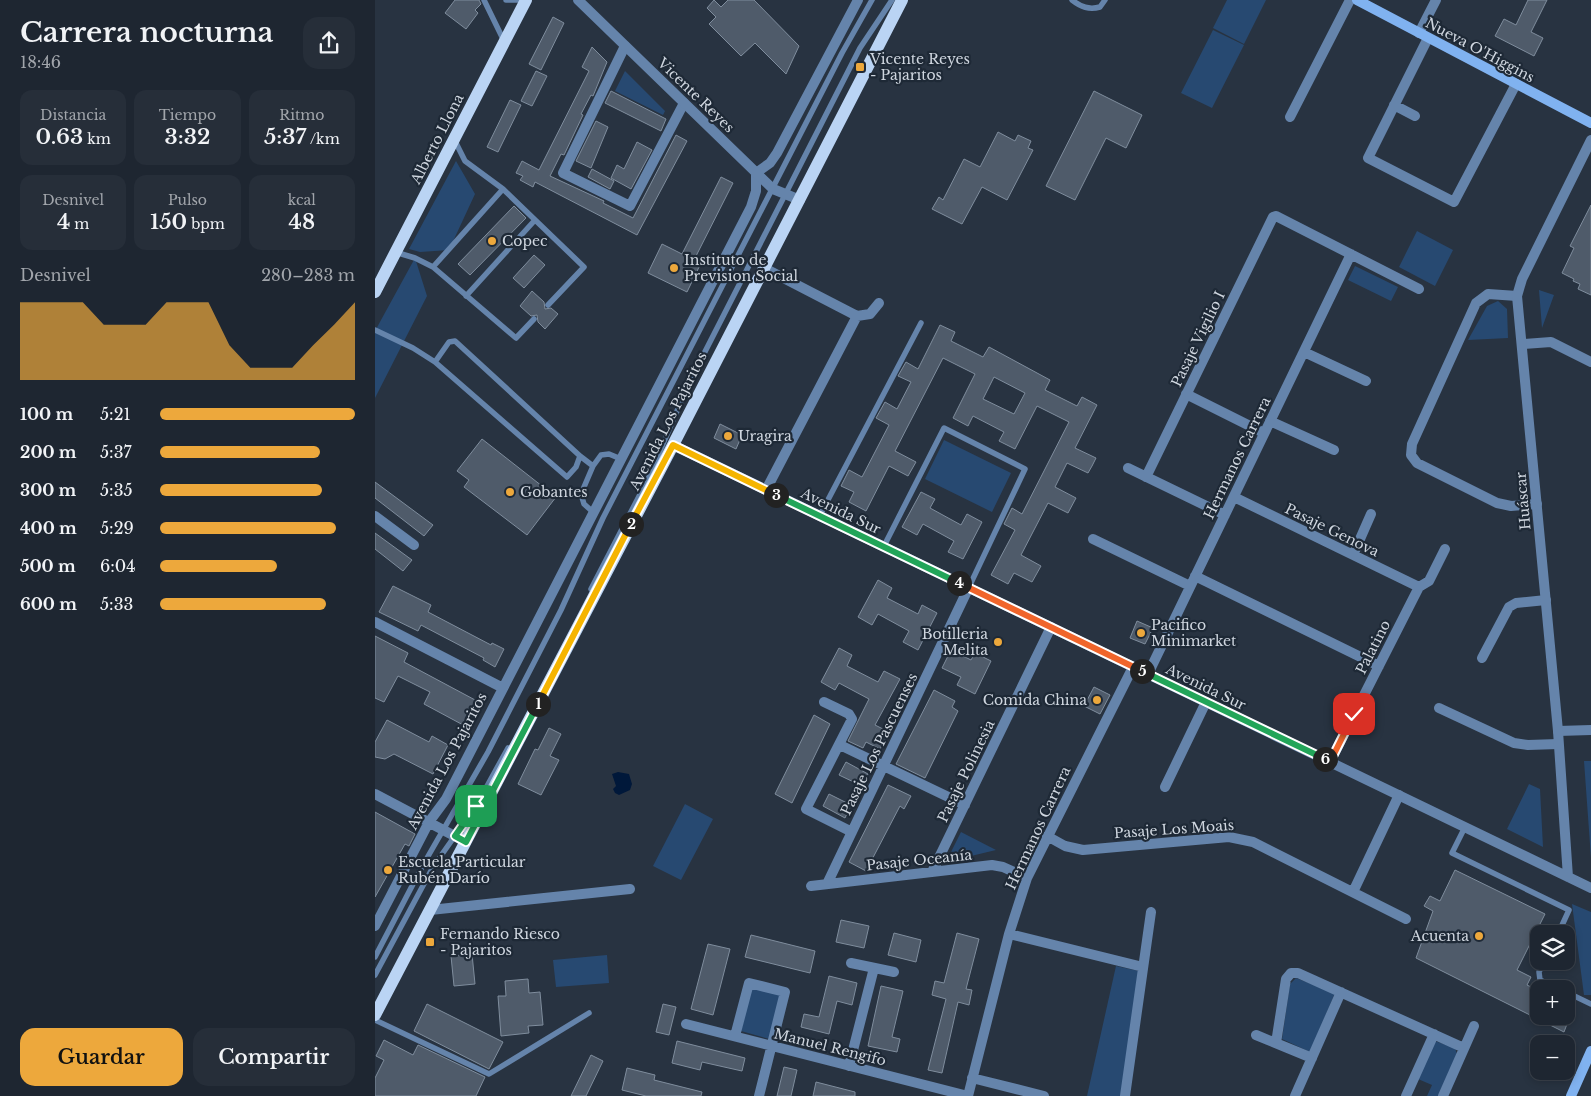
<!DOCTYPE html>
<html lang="es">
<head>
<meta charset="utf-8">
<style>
	body { margin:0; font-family:"Libre Baskerville",serif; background:#262e39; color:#f1f3f6; height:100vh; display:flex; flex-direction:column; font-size:19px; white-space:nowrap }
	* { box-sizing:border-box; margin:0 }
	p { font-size:16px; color:#a1a5ab }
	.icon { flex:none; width:28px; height:28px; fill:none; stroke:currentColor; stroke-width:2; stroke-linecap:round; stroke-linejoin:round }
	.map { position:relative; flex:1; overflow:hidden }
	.panel { display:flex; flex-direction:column; background:#1e2631; width:375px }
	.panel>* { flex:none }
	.fabs { position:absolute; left:1155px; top:925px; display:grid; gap:10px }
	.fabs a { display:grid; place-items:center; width:45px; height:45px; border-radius:10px; background:#1e2631; box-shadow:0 2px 8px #0003,0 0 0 1px #3c434d; font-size:25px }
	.pin { position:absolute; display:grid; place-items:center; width:42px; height:42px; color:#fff; margin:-21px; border-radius:10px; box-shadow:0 2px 8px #0006 }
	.km { position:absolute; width:25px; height:25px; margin:-12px; border-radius:50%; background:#222; color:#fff; font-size:14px; line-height:25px; text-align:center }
	.round { display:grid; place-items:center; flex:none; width:52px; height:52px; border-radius:15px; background:#262e39 }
	.headline { display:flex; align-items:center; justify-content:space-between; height:85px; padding:0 20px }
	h1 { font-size:28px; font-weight:600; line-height:38px }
	.stats { display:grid; grid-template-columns:repeat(3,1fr); gap:8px; height:85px; padding:5px 20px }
	.stats div { display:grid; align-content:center; border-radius:12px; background:#262e39; text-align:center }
	.stats b { font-size:21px; font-weight:600 }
	.stats small { font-size:14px; font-weight:400 }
	.stats p { font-size:14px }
	.chart { height:140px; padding:10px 20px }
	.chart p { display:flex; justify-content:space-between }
	.chart svg { width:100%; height:90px; margin-top:5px; fill:#eda83c; opacity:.7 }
	.button { display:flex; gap:10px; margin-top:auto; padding:10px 20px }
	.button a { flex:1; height:58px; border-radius:15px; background:#eda83c; color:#111; font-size:20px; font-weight:600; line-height:58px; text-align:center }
	.button a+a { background:#262e39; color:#f1f3f6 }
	ul { padding:0 20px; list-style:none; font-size:16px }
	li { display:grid; grid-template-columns:80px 60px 1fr; align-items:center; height:38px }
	li i { height:12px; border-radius:6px; background:#eda83c }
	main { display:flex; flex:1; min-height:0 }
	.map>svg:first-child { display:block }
</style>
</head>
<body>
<main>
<section class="panel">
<div class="headline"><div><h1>Carrera nocturna</h1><p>18:46</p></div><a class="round"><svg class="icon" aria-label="share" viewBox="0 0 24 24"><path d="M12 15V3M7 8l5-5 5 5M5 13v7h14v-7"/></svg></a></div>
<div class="stats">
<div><p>Distancia</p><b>0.63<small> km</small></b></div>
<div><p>Tiempo</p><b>3:32</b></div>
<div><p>Ritmo</p><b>5:37<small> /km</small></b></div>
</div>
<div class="stats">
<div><p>Desnivel</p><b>4<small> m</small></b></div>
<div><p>Pulso</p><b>150<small> bpm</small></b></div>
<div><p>kcal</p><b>48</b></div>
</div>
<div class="chart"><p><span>Desnivel</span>280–283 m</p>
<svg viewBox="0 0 160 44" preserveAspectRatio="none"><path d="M0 44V6L10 6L20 6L30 6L40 17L50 17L60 17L70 6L80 6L90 6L100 27L110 38L120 38L130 38L140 27L150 17L160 6V44z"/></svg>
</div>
<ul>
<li><b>100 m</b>5:21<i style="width:100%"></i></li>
<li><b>200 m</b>5:37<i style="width:82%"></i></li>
<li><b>300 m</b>5:35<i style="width:83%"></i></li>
<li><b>400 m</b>5:29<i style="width:90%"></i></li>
<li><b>500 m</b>6:04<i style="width:60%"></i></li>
<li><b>600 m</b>5:33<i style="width:85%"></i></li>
</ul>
<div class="button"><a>Guardar</a><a>Compartir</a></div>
</section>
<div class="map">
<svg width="1216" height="1096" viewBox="0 0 1216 1096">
	<rect width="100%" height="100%" fill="#283341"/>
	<!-- green -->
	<path fill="#274971" d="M852,0H891L869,44L838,28Z
		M838,30L869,45L837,108L806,93Z
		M250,71L290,111L288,115L240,91Z
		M81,161L100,194L74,250L45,252L34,249Z
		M1042,231L1078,250L1060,286L1024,267Z
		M40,258L52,296L0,398V331Z
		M980,266L1023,287L1016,301L973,280Z
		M1164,290L1179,295L1167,328Z
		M1123,301L1132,309L1133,338L1093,340L1112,306Z
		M569,440L636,473L617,512L550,479Z
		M1209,761H1216V858Z
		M1154,784L1165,789L1168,847L1132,829Z
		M310,804L338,819L306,880L278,866Z
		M586,832L621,850L571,862Z
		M1197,904L1216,912V995H1209Z
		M232,955L234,983L181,987L178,960Z
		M741,966L764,971L746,1096H712Z
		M921,978L960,993L935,1052L907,1039L915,984Z
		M377,987L406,995L394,1039L366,1031Z
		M1060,1041L1080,1048L1082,1054L1063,1096H1052L1057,1085L1043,1079Z"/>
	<!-- water -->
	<path fill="#00183a" d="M243,772L254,774L257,784L255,790L244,795L240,793L238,789L241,786L237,774Z"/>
	<!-- building -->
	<path fill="#4f5b6a" stroke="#7f8d9d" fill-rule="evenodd" d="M80,0H104L106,4L100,10L103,13L91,29L70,13Z
		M339,0L346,7L353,0H379L424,46L411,74L380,43L366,56L334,24L341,17L332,8Z
		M1153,0H1172L1156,32L1168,38L1159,56L1120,36L1129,19L1141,25Z
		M178,17L189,23L166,70L154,64Z
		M217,47L232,62L218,96L216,95L206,114L208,115L189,155L186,154L175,176L229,201L228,203L258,218L301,135L312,141L262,235L160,182L158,187L145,180L148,176L141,173L147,161L164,170L214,71L207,67Z
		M161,71L172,76L157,106L146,101Z
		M236,91L291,119L286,131L230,103Z
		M719,91L767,115L751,148L731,138L700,200L671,186Z
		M135,100L146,105L123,152L112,147Z
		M221,121L233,127L216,168L201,161Z
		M623,132L640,141L643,135L656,141L653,148L658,150L632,200L607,187L587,224L557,209L564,197L568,200L589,159L605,167Z
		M262,142L277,150L256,189L236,178L242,165L249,169Z
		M217,169L239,181L235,189L213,177Z
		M346,177L358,183L319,260L326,263L312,292L273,273L287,244L307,254Z
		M1216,205V295L1203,289L1205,284L1198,281L1199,279L1187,273L1199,248L1195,246Z
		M139,206L151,218L95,275L83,264Z
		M159,255L170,265L149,288L138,278Z
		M157,291L169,302L170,309L176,308L183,314L170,329L163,322L162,315L156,316L145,306Z
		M565,325L580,332L576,341L608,357L614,347L675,380L670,390L702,406L707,397L722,405L700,448L721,458L717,466L713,473L692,463L680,487L701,498L693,513L673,503L646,555L666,566L657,582L639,573L633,584L616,575L640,530L629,524L637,508L647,514L694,422L662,406L640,449L624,441L629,432L598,416L593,426L578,418L600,374L568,358L520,451L541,462L533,476L514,466L491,511L474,502L479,492L466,486L474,470L487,477L514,425L501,418L510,402L522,409L536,382L523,376L531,362L543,369ZM619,377L650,393L639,414L608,399Z
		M345,424L367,435L361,449L339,438Z
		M107,439L181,497L152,535L89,487L94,480L82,471Z
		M0,482L58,525L49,536L0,498Z
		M546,492L560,499L555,508L586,525L592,514L607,522L588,559L573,552L579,541L548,524L542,535L527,527Z
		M0,533L37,560L28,571L0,549Z
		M503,580L517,588L512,598L543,614L547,605L562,613L543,650L528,642L534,631L503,614L497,625L483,617Z
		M18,586L56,605L53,612L116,645L117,643L129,649L120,667L108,660L109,658L46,625L43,631L4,612Z
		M762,621L778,628L770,644L755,638Z
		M0,636L33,653L29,662L102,701L90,726L49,704L55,692L23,676L9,702L0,698Z
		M464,648L477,655L472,666L503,682L509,671L525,679L500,725L514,732L505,749L491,742L488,748L473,741L494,699L464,683L460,690L446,682Z
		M576,650L596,660L600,653L616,661L600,694L582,685L586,677L567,668Z
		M719,687L735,695L725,714L709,706Z
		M559,690L580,701L577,707L583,711L550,778L521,764Z
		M439,715L455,724L417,803L400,794Z
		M12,720L54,742L57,736L73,745L58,774L19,754L10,759L0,757V742Z
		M174,728L186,734L175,756L184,760L166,795L143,784L160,749L163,750Z
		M471,762L493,774L487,786L464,775Z
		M513,785L536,796L529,809L525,806L491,871L474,862Z
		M454,794L476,805L470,818L448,806Z
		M0,812L40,834L34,846L30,844L0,897Z
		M1080,870L1170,914L1142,970L1156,977L1152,985L1164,991V1016H1195L1189,1032L1041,958L1058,911L1049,906L1055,896L1065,901Z
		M466,920L494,926L489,948L461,942Z
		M519,933L546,940L541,962L513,955Z
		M582,933L604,939L591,989L597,990L594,1005L583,1002L567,1073L553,1070L571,999L557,995L560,981L569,983Z
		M376,935L440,951L435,973L370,957Z
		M333,944L355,949L338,1015L316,1009Z
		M97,954L100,984L79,986L76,956Z
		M454,976L482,983L477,1005L462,1001L454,1034L426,1027L429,1014L444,1017Z
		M153,979L154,993L165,992L168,1025L153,1026L154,1033L126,1036L123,996H131L130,981Z
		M506,986L528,991L517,1037L525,1039L522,1052L493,1046Z
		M52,1004L128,1042L114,1069L39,1031Z
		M288,1004L301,1007L294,1035L281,1032Z
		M9,1040L38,1055L43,1045L110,1077L101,1096H0V1078L9,1060L1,1056Z
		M302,1041L370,1058L367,1071L327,1062L325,1070L297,1063Z
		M216,1055L228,1061L211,1096H196Z
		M409,1067L422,1070L416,1096H402Z
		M252,1068L280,1075L279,1080L327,1092L326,1096H271L247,1090Z
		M441,1082L480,1092V1096H438Z"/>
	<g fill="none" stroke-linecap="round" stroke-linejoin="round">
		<!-- service -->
		<path stroke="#6584ab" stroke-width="5.5" d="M109,0L129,41
			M131,0H143
			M697,0C706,7 714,10 725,7L730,0
			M128,189L209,267L173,305
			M20,252L40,258L58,267L128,189L90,161L80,141
			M58,267L141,338L159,319
			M91,296L160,220
			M0,330L38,348L60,362L192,477L201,467L205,456L80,341L74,342L60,362
			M205,456L218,466L206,494L209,504L218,512
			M218,466L226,455L234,454L246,459
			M445,515L546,323
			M509,546L569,428L650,469L594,587
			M216,589L274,477L313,385L485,48L517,0
			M1090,827L1077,853L1194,910L1183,934
			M0,957L48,865L113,752L186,610L228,518L467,53L497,0
			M1169,961L1164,972L1165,980L1184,989
			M0,975L58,867L101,806L133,748
			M1191,992L1216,1004
			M0,1020L114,1074L214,1013"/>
		<!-- minor -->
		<path stroke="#6584ab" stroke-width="10" d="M1044,33L1061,0
			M1053,38L993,158L1079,202L1141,84
			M250,46L188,173L255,206L309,103
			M1019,105L1040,116
			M915,117L975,0
			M389,268L482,316L495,314L504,303
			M1142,296L1113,294L1101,303L1037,444L1036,455L1042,463L1122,503L1136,506L1162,504
			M1148,344L1176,342L1216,362
			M929,352L991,381
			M811,394L889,433
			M895,421L959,450
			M753,468L850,515
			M771,477L898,217L901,216L1044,289
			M391,490L482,316
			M859,497L1044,587
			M0,516L39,545
			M718,539L815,586
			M978,555L996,514
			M820,576L1004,666
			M0,622L128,688
			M1107,658L1134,607L1141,603L1171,600
			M773,674L976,254
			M449,702L474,714L477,719L431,809L477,832
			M1064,708L1139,743L1153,745L1183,744
			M1183,731L1216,730
			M465,745L590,805
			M955,762L1044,587L1054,581L1070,549
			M790,787L831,702
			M0,794L91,842
			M672,836L690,846L708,850L854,837L878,842L1031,919
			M557,872L676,627
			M452,884L594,587
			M436,886L617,865L628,867L652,878
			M978,892L1024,795
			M55,910L255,889
			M0,926L54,822L71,799L376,207L381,191V173L395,163L402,153L483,0
			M634,934L768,967
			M476,963L519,972
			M311,1024L593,1096L634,934L652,878L758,667
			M881,1035L937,1058
			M360,1036L374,983L410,992L384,1096
			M901,1043L911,979L916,973H923L1089,1048
			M474,1066L499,968
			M597,1078L669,1096
			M750,1096L776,912
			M920,1096L966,992
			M1031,1096L1059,1034
			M1068,1096L1099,1026"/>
		<!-- tertiary -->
		<path stroke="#6584ab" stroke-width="10" d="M203,0L398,189L425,200
			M298,445L1216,888
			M1193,877L1183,731L1142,296L1147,279L1216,140"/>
		<!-- secondary -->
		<path stroke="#80b2f0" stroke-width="10" d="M982,0L1216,123
			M1196,1096L1216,1051"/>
		<!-- primary -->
		<path stroke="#bad4f4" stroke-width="12" d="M0,292L151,0
			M0,1015L298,445L527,0"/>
	</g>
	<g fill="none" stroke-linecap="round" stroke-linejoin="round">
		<defs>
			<path id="split-1" d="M101,806L80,836L91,842L163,704"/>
			<path id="split-2" d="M163,704L256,524"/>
			<path id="split-3" d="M256,524L298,445L401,495"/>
			<path id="split-4" d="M401,495L584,583"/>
			<path id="split-5" d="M584,583L767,671"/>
			<path id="split-6" d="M767,671L950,759"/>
			<path id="split-7" d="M950,759L955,762L979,714"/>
		</defs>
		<!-- split-1 casing -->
		<use href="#split-1" stroke="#fff" stroke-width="10"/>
		<!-- split-2 casing -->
		<use href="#split-2" stroke="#fff" stroke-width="10"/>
		<!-- split-3 casing -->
		<use href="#split-3" stroke="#fff" stroke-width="10"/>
		<!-- split-4 casing -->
		<use href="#split-4" stroke="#fff" stroke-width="10"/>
		<!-- split-5 casing -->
		<use href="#split-5" stroke="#fff" stroke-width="10"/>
		<!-- split-6 casing -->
		<use href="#split-6" stroke="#fff" stroke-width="10"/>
		<!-- split-7 casing -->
		<use href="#split-7" stroke="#fff" stroke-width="10"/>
		<!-- split-1 -->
		<use href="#split-1" stroke="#22a559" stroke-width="6"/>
		<!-- split-2 -->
		<use href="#split-2" stroke="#f5b400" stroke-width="6"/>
		<!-- split-3 -->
		<use href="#split-3" stroke="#f5b400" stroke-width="6"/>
		<!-- split-4 -->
		<use href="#split-4" stroke="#22a559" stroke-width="6"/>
		<!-- split-5 -->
		<use href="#split-5" stroke="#f0652b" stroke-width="6"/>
		<!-- split-6 -->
		<use href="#split-6" stroke="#22a559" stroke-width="6"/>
		<!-- split-7 -->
		<use href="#split-7" stroke="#f0652b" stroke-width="6"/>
	</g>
	<!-- markers -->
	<g fill="#eda83c" stroke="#1e2936" stroke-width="2">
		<rect x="480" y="62" width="10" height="10" rx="2.5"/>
		<circle cx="117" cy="241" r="5"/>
		<circle cx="299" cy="268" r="5"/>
		<circle cx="353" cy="436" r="5"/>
		<circle cx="135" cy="492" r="5"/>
		<circle cx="766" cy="633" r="5"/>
		<circle cx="623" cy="642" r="5"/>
		<circle cx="722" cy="700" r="5"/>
		<circle cx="13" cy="870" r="5"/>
		<circle cx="1104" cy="936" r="5"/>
		<rect x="50" y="937" width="10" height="10" rx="2.5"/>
	</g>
	<g text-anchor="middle" stroke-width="4.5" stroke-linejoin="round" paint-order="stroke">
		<!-- street labels -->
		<g font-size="14" fill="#cfd6df" stroke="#1e2936">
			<text transform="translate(1105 50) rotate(28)" y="5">Nueva O'Higgins</text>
			<text transform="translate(321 95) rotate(44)" y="5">Vicente Reyes</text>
			<text transform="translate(62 139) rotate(-63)" y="5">Alberto Llona</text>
			<text transform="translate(823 339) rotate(-64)" y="5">Pasaje Vigilio I</text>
			<text transform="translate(293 421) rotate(-63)" y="5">Avenida Los Pajaritos</text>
			<text transform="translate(862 458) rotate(-64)" y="5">Hermanos Carrera</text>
			<text transform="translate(1148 501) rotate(-95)" y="5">Huáscar</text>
			<text transform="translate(466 511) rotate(26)" y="5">Avenida Sur</text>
			<text transform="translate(957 530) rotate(26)" y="5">Pasaje Genova</text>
			<text transform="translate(998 647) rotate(-63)" y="5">Palatino</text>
			<text transform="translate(831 687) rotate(26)" y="5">Avenida Sur</text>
			<text transform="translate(504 744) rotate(-64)" y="5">Pasaje Los Pascuenses</text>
			<text transform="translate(72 761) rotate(-62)" y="5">Avenida Los Pajaritos</text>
			<text transform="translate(591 771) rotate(-64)" y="5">Pasaje Polinesia</text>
			<text transform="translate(663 828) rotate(-65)" y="5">Hermanos Carrera</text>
			<text transform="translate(799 829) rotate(-4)" y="5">Pasaje Los Moais</text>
			<text transform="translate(544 860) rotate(-6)" y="5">Pasaje Oceanía</text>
			<text transform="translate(455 1047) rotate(14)" y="5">Manuel Rengifo</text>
		</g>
		<!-- poi labels -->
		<g font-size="14" fill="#cfd6df" stroke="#1e2936" text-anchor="start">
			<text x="495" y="64">Vicente Reyes<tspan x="495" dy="16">- Pajaritos</tspan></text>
			<text x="127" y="246">Copec</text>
			<text x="309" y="265">Instituto de<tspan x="309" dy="16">Prevision Social</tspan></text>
			<text x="363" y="441">Uragira</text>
			<text x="145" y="497">Gobantes</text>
			<text x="776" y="630">Pacifico<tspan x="776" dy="16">Minimarket</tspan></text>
			<text x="613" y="639" text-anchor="end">Botilleria<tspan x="613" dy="16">Melita</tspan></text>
			<text x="712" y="705" text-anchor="end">Comida China</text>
			<text x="23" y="867">Escuela Particular<tspan x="23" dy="16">Rubén Darío</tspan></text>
			<text x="65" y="939">Fernando Riesco<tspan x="65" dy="16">- Pajaritos</tspan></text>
			<text x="1094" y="941" text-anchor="end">Acuenta</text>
		</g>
	</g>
</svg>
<div class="fabs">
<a><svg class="icon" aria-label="layers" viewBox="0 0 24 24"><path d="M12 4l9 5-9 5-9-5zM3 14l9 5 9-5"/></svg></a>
<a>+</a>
<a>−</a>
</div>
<div class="pin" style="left:101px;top:806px;background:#1e9e55"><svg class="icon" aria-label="arrive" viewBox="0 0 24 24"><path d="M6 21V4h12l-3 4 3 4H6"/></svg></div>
<div class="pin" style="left:979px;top:714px;background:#d93025"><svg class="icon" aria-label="check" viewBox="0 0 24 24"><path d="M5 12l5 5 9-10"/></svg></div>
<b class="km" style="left:163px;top:704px">1</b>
<b class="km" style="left:256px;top:524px">2</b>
<b class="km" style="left:401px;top:495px">3</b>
<b class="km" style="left:584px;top:583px">4</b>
<b class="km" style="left:767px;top:671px">5</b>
<b class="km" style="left:950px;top:759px">6</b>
</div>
</main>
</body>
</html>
